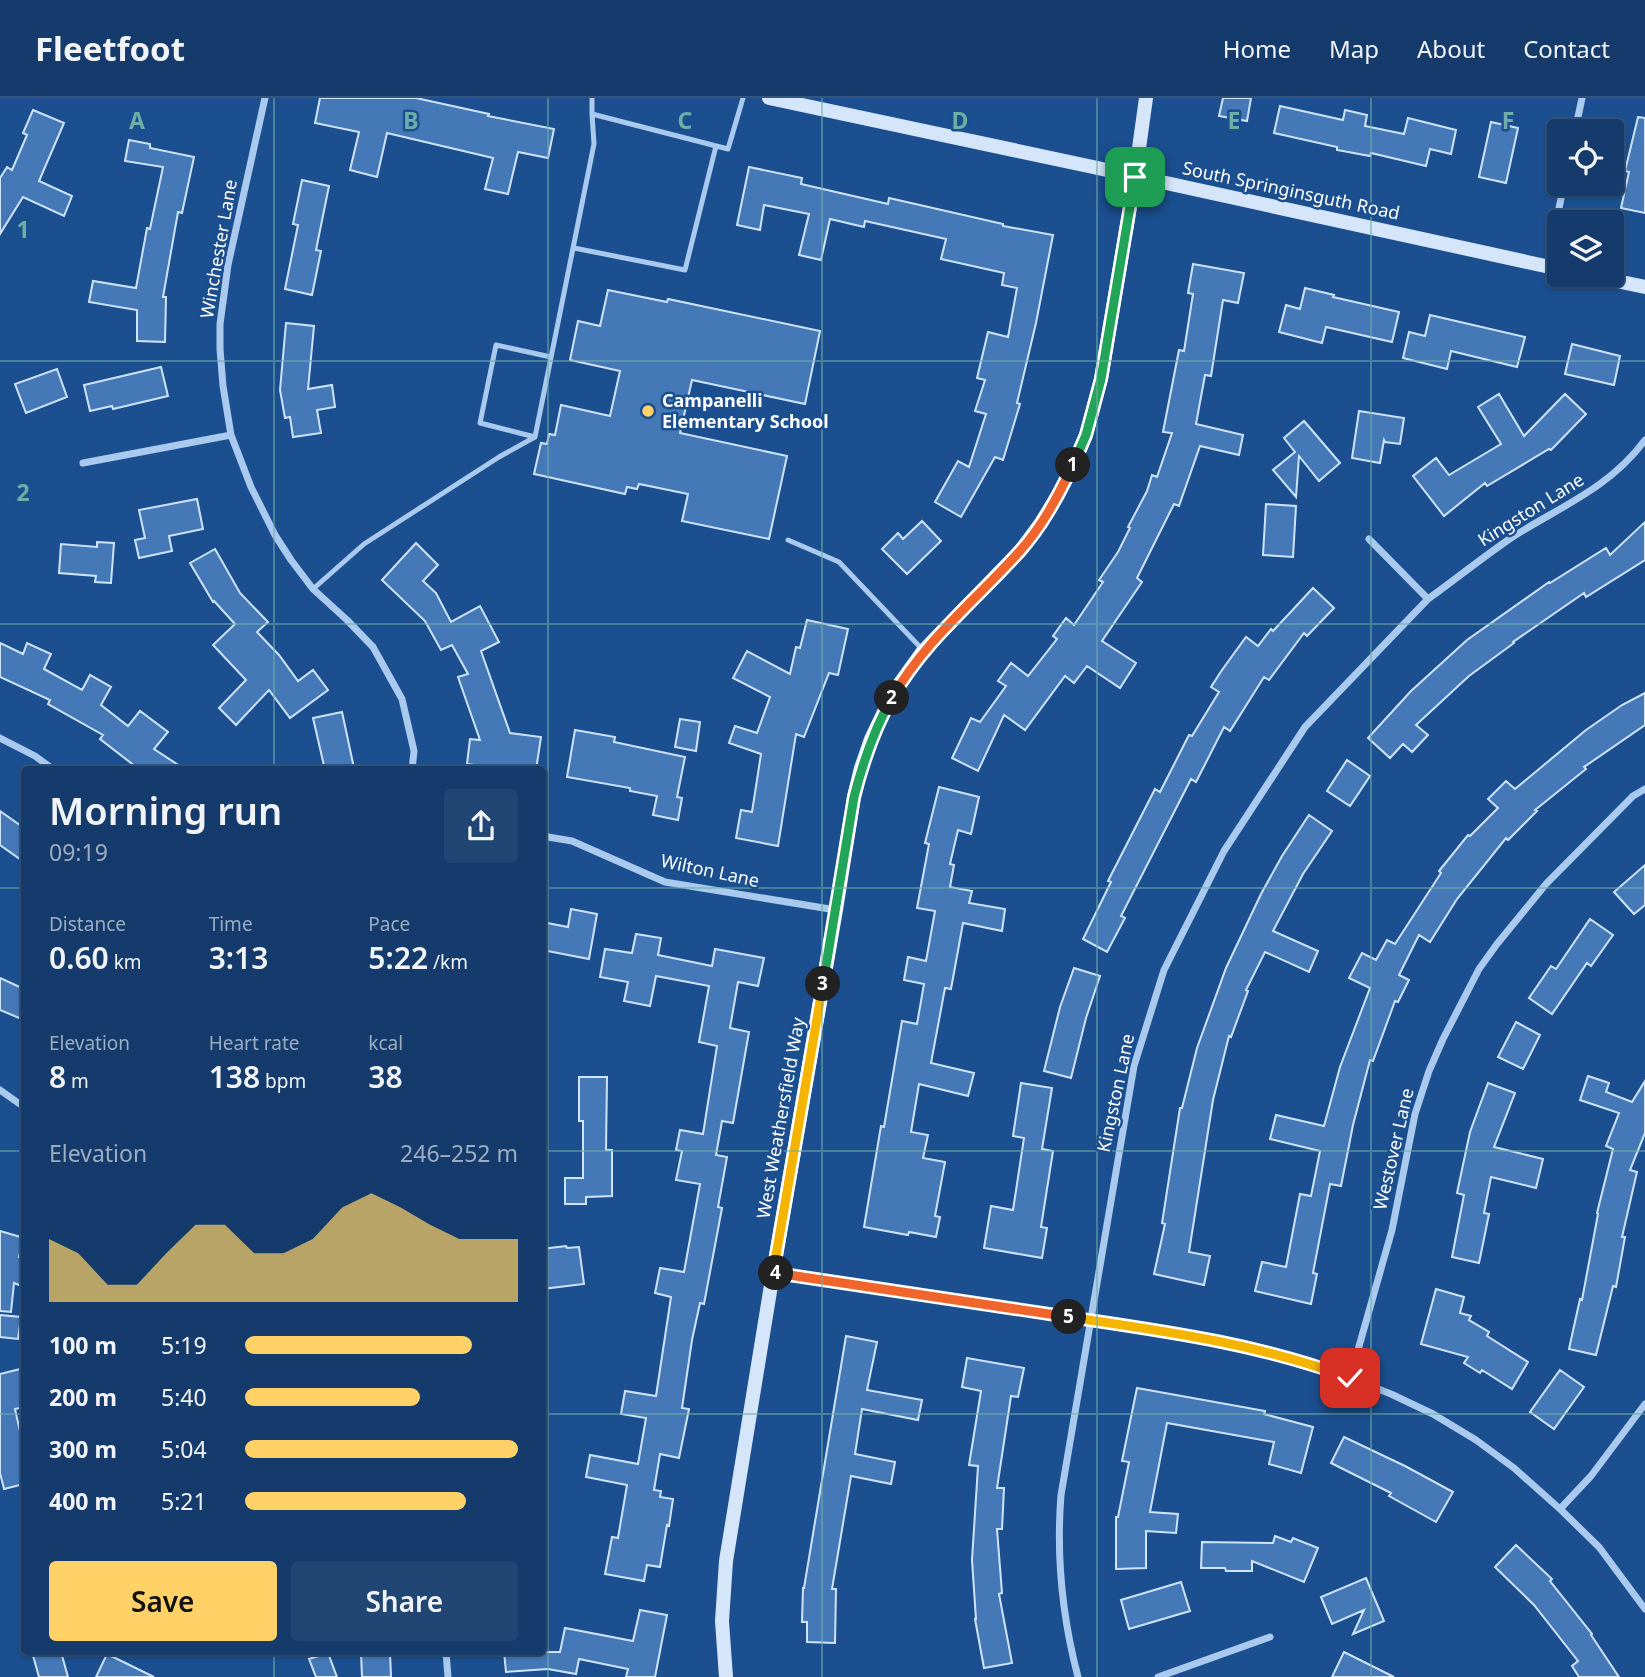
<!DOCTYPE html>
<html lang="en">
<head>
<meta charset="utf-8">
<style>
	body { margin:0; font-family:"Noto Sans",sans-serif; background:#214673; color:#f1f3f6; height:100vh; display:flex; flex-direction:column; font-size:26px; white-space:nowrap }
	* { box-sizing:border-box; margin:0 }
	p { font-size:23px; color:#9dadc1 }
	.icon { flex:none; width:38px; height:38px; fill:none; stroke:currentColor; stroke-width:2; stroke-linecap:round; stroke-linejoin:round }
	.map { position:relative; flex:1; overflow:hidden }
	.panel { position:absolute; left:21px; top:668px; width:525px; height:889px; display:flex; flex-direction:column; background:#143b6b; border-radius:7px; box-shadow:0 2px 5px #0004,0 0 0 2px #33557e }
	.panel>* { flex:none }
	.buttons { position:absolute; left:1547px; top:21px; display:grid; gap:14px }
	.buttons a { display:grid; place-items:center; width:77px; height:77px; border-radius:7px; background:#143b6b; box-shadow:0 2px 5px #0004,0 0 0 2px #33557e; font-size:35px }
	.pin { position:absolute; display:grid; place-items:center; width:60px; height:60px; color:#fff; margin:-30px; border-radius:14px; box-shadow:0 4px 10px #0006 }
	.km { position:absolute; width:35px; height:35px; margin:-18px; border-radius:50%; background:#222; color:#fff; font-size:19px; line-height:35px; text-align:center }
	.round { display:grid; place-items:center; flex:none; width:74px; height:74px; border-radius:7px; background:#214673 }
	.headline { display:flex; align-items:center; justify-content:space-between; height:119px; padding:0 28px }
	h1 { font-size:38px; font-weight:600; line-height:52px }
	.figures { display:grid; grid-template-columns:repeat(3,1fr); gap:10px; height:119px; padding:7px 28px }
	.figures div { display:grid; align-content:center }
	.figures b { font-size:30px; font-weight:600 }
	.figures small { font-size:19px; font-weight:400 }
	.figures p { font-size:19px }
	.chart { height:196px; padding:14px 28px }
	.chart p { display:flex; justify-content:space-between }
	.chart svg { width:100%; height:126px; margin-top:7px; fill:#ffd166; opacity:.7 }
	.cta { display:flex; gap:14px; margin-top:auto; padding:14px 28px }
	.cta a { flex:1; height:80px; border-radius:7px; background:#ffd166; color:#111; font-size:28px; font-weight:600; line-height:80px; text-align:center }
	.cta a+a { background:#214673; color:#f1f3f6 }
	ul { padding:0 28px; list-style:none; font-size:23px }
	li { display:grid; grid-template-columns:112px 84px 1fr; align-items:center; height:52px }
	li i { height:18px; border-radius:9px; background:#ffd166 }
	header { display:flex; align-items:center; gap:42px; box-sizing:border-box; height:98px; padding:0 35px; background:#143b6b; border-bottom:2px solid #33557e }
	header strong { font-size:33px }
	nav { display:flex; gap:38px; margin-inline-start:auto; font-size:24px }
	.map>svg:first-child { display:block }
</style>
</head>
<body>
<header>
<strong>Fleetfoot</strong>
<nav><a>Home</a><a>Map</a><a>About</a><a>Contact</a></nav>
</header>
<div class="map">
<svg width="1645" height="1579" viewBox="0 0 1645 1579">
	<rect width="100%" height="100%" fill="#1b4f8f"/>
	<!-- building -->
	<path fill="#4478b7" stroke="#cfe3fa" stroke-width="2" d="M320,0H416L489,16L488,18L554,31L548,60L518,54L508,96L485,91L493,60L387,35L377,79L350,72L359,34L315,25Z
		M1223,0H1251L1247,23L1219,18Z
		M1280,8L1343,22L1345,12L1367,17L1365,28L1404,36L1408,20L1456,32L1451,56L1430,51L1426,68L1371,55L1370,58L1337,52V49L1274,35Z
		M33,12L64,25L39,83L72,98L64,118L23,99L0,136V80L7,69L12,72L27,37L23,35Z
		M1638,19L1645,20V115L1621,110L1629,74L1625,73Z
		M1491,24L1518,30L1506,85L1479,79Z
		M129,42L150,46V50L194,59L182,115L178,114L163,199H166L165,244L137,243V212L89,204L93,183L136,190L147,130L150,131L163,69L125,63Z
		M749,69L802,80L801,86L888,106L889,100L1003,126V128L1053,137L1036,225L1017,305L1020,306L1003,362L995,359L961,419L935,404L958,363L969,369L986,316L975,313L985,282L977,280L988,234L1008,239L1017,190L1002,187L1004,175L941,161L946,141L865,123L864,129L830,121L821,162L799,157L809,116L764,107L760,132L737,127Z
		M302,82L329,88L316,152L321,153L312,197L285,191L298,127L293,126Z
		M1193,166L1244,175L1238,205L1223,202L1211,278L1205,277L1196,326L1243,337L1239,357L1200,348L1179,408L1174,406L1137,480L1142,484L1102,543L1136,565L1120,590L1087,568L1074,585L1065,578L1025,632L1004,617L978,673L952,660L971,620L980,624L1006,588L998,583L1011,565L1028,578L1057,541L1053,538L1066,520L1074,527L1103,484L1099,482L1118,454L1130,430L1128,429L1147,393L1152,377L1157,379L1172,335L1163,334L1179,252L1184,253L1193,196L1188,195Z
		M1305,190L1334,197L1333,199L1399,214L1392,244L1326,229L1322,245L1279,234L1286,207L1300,211Z
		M608,192L667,204L668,201L820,233L805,306L692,282L680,335L787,358L769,441L682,423L688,396L639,386L637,391L627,389L625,396L534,376L541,345L547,346L549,336L555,337L561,307L610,318L620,273L570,262L578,223L600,228Z
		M1430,217L1525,239L1517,269L1451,253L1447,271L1403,260L1409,234L1425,238Z
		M286,225L314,228L308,291L332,287L335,309L317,312L321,335L293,339L290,319L285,320L280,292Z
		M1572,246L1620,258L1614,287L1565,276Z
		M161,269L168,298L113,311L112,308L90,313L84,287Z
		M57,271L67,299L26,315L15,286Z
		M1499,296L1524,338L1565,296L1586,316L1551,352L1549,351L1487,388L1485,385L1444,418L1413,378L1436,360L1449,377L1501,346L1478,309Z
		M1359,313L1404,320L1400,346L1385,344L1384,342L1380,365L1352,360Z
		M1304,323L1340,365L1319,383L1299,358L1296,399L1273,372L1295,354L1284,340Z
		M197,401L203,431L169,438L172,453L139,460L135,442L145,440L139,412Z
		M1266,406L1296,408L1293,459L1263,457Z
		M922,423L941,443L907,476L882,451L898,435L903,441Z
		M1645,424V462L1586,499L1584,495L1513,544L1514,545L1469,578L1416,627L1428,637L1412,654L1403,646L1390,660L1368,640L1411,593L1467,542L1549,484L1550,485L1606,450L1610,457Z
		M97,444L114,445L111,485L95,484L96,478L59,475L61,446L97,449Z
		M416,445L438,467L423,483L436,495L451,524L480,508L499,544L481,553L510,635L541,639L536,672H513L467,666L470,641L480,642L458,579L468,576L452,547L441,552L425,523L382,482Z
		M215,451L240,495L268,524L257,534L279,557L298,583L313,572L328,592L290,620L269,592L236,627L219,610L246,582L213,547L235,526L214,503L213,504L190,465Z
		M1313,490L1334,510L1307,538L1304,535L1269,582L1264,579L1230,633L1224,629L1196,684L1191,681L1121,818L1125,820L1107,854L1083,841L1111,784L1108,783L1155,691L1160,694L1189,637L1192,638L1219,594L1211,589L1222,572L1246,539L1258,548L1271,531L1273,533Z
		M807,522L848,531L838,577L829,575L804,639L796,636L778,748L736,740L741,712L752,714L761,656L729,645L735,628L757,635L770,599L733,580L747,553L790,576L796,549L800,550Z
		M0,545L23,556L27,545L51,556L44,571L82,592L90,577L111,589L101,607L128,628L140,613L168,634L154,651L186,672H140L100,641L103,637L48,606L50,602L0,579Z
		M1645,595V627L1584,669L1586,671L1535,712L1537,713L1508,742L1506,740L1457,801L1430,844L1419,837L1399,877L1409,882L1398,904L1395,903L1373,963L1370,962L1353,1027L1341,1088L1330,1086L1313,1175L1317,1176L1311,1206L1255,1193L1262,1164L1286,1169L1300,1096L1311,1098L1320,1053L1270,1041L1276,1017L1324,1028L1340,969L1370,890L1349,880L1362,855L1376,862L1387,842L1395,846L1441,775L1439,773L1468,737L1470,738L1498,710L1488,701L1506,683L1515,691L1586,632L1622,607Z
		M342,614L354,670L344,672H325L313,620Z
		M680,621L700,624L696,653L675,649Z
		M575,632L615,639L614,644L685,659L677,699L682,700L678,722L653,717L657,698L630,693V690L567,679Z
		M1347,662L1370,678L1350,708L1327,693Z
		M939,689L979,699L971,736L958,732L950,766L954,767L950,789L972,793L969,805L1005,811L1002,833L963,825L951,891L945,890L931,965L974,975L968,998L919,986L911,1034L928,1037L923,1060L945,1064L935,1118L940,1119L936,1139L909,1134L908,1137L864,1129L881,1028L884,1029L902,923L917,926L924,886L904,882L908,859L926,863L935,813L917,810L929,746L925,745Z
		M0,713L24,730V764L0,747Z
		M1309,717L1332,733L1303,776L1273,833L1318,853L1309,874L1265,854L1246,892L1248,893L1231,939L1229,938L1213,1002L1189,1154L1210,1158L1204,1187L1154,1176L1165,1126L1162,1125L1180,1010H1182L1197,950L1226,870L1261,796L1282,758Z
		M1645,767V807L1634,816L1614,794Z
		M571,811L597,816L589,861L542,852V824L568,829Z
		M1590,821L1613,837L1591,868L1587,865L1552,916L1529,900L1551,868L1556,871Z
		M636,836L661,840L658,857L712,868L715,851L764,860L758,888L738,884L730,930L749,934L733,1025L722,1023L716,1057L727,1059L718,1109L722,1110L704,1206L700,1205L692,1242L682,1310L689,1311L679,1360L660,1356L654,1392L661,1393L660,1399L673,1401L669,1428L667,1427L660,1469L647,1467L644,1483L605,1476L612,1439L618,1440L627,1387L586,1379L590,1357L638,1366L646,1320L621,1316L625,1293L656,1298L671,1199L655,1195L660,1170L684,1174L700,1086L676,1082L682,1053L676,1052L680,1032L703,1036L717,948L699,944L709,888L656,878L650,908L624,903L628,884L600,879L605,851L632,855Z
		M1074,870L1100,878L1086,920L1071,980L1044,973L1060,909Z
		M0,880L24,891V922L0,912Z
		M1516,924L1540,937L1523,971L1498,959Z
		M1588,978L1609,985L1606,994L1632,1004L1645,983V1035L1630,1072L1637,1074L1622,1139H1625L1616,1189L1613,1188L1596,1257L1569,1251L1580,1201L1582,1202L1598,1116L1597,1115L1613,1051L1606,1048L1619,1015L1580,1002Z
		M579,979H607L606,1052H612V1098L586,1099V1106H565V1080H583V1023H579Z
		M1021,985L1052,990L1042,1051L1053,1053L1041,1129L1047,1130L1042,1160L984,1150L991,1108L1013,1112L1024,1040L1013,1038Z
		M1488,985L1515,995L1494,1049L1543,1061L1536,1090L1491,1079L1484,1115L1489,1116L1479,1165L1452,1159L1464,1097L1457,1095L1470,1034Z
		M0,1133L24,1140L19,1159L24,1160V1189L14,1185L11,1214L0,1213Z
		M566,1148L567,1150L579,1149L584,1186L542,1191V1151Z
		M1436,1191L1464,1199L1460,1215L1471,1218L1469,1222L1489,1234L1487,1238L1528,1264L1512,1291L1482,1272L1480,1275L1464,1265L1468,1259L1421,1246Z
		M0,1217L21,1219L18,1241L0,1239Z
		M846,1238L877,1244L867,1292L922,1302L918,1322L862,1311L855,1356L895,1364L891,1386L851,1378L832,1491H836L835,1545L807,1544V1524H802L803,1490H804Z
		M967,1260L1024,1270L1018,1299L1011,1298L997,1390H1004L1002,1431H997L1002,1495L999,1496L1012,1565L984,1570L975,1521H976L972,1462L978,1368L969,1367L981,1293L962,1289Z
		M24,1270V1309L15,1311L24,1351V1386L4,1391L0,1375V1276Z
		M1560,1272L1584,1289L1554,1331L1530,1314Z
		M1137,1290L1265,1313L1264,1316L1313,1329L1301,1375L1269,1366L1274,1344L1167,1325L1150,1414L1178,1416L1176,1435L1146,1433V1470L1116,1471V1419H1118L1129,1364L1122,1363Z
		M1344,1339L1405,1368L1453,1394L1436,1424L1389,1398L1391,1395L1331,1365Z
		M1275,1438L1291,1444L1293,1440L1318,1450L1304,1484L1252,1463V1473H1226L1225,1470H1201L1202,1444L1273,1445Z
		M1516,1447L1552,1481L1550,1483L1592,1536L1591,1537L1619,1579H1579L1572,1568L1578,1563L1534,1507L1495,1469Z
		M1366,1480L1384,1523L1353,1536L1364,1512L1332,1526L1321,1499Z
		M1181,1484L1190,1513L1129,1531L1121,1502Z
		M640,1512L667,1517L655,1579H626L628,1571L579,1561L576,1576L548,1571L506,1574L504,1554H560L565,1530L633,1543Z
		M32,1554H61L68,1579H39Z
		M361,1554H390L391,1579H362Z
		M1344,1554L1394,1579H1332Z
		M328,1555L337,1579H316L309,1561Z
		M107,1556L154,1579H96Z"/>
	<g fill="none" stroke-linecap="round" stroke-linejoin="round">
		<!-- lane -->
		<path stroke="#a9c9ee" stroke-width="5" d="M592,16L728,51L743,0
			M574,150L685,172L716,48
			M535,339L594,46L592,16V0
			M535,339L480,325L496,247L551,259
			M788,442L839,464L921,550
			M313,491L364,446L499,359L535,339"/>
		<!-- street -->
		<path stroke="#a9c9ee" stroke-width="7" d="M265,0L228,167L220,226V251L223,288L231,337L251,389L275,437L291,462L313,491L347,522L373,549L402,601L414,653L412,672
			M1575,33L1582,0
			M1547,168L1564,86
			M83,365L231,337
			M1428,501C1456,481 1483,459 1511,440C1559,409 1610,390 1645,342
			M0,640L35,658L54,672
			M542,738L572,743L665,784L836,812
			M0,992L24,1009
			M773,1175L1090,1222L1254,1250L1311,1265L1350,1280L1391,1296L1433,1316L1476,1342L1514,1370L1560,1411L1599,1449L1645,1511
			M1350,1280L1392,1132L1415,1016L1429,973L1443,941L1479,871L1497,846L1546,786L1633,698L1645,691
			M1560,1411L1591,1378L1645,1306
			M446,1554L448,1579
			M1078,1579C1062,1518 1056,1460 1061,1397L1134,968L1164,872L1224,753L1305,629L1428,501L1369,441
			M1158,1579L1270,1539"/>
		<!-- secondary -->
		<path stroke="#d6e6fa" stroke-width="14" d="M769,0L1093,69L1559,171
			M1587,177L1645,189
			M726,1579L722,1523L726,1463L773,1175L836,812L854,699L861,670L871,641L884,614L900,585L923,553L1021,452L1041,425L1058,397L1073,368L1086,337L1101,281L1135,79L1146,0"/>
	</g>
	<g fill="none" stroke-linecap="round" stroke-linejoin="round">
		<defs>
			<path id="split-1" d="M1073,367L1086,337L1101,281L1135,79"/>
			<path id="split-2" d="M892,600C924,543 976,502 1019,454C1042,429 1058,398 1073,367"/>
			<path id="split-3" d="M823,886L854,699C863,664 874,631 892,600"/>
			<path id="split-4" d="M776,1175H773L823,886"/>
			<path id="split-5" d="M776,1175L1069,1219"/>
			<path id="split-6" d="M1069,1219C1164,1233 1260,1246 1350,1280"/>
		</defs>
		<!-- split-1 casing -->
		<use href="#split-1" stroke="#fff" stroke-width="14"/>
		<!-- split-2 casing -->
		<use href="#split-2" stroke="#fff" stroke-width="14"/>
		<!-- split-3 casing -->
		<use href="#split-3" stroke="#fff" stroke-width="14"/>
		<!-- split-4 casing -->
		<use href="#split-4" stroke="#fff" stroke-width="14"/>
		<!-- split-5 casing -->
		<use href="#split-5" stroke="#fff" stroke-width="14"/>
		<!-- split-6 casing -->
		<use href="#split-6" stroke="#fff" stroke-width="14"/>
		<!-- split-1 -->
		<use href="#split-1" stroke="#22a559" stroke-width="9"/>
		<!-- split-2 -->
		<use href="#split-2" stroke="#f0652b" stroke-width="9"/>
		<!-- split-3 -->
		<use href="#split-3" stroke="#22a559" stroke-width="9"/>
		<!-- split-4 -->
		<use href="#split-4" stroke="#f5b400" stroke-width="9"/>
		<!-- split-5 -->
		<use href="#split-5" stroke="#f0652b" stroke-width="9"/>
		<!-- split-6 -->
		<use href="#split-6" stroke="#f5b400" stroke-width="9"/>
	</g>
	<!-- grid -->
	<path fill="none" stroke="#6fada8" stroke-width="2" stroke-opacity="0.55" d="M274,0V672M548,0V1579M822,0V1579M1097,0V1579M1371,0V1579M0,263H1645M0,526H1645M0,790H24M542,790H1645M0,1053H24M542,1053H1645M0,1316H24M542,1316H1645M274,1554V1579"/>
	<!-- markers -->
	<circle fill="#ffd166" stroke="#1b4f8f" stroke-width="2.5" cx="648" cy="313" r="7"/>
	<g text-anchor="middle" stroke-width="5" stroke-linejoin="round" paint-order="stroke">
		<!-- street labels -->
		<g font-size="18" fill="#fff" stroke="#1b4f8f">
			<text transform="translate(1291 93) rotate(12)" y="6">South Springinsguth Road</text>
			<text transform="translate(219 151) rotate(-80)" y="6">Winchester Lane</text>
			<text transform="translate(1531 412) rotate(-32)" y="6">Kingston Lane</text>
			<text transform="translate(710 773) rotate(12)" y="6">Wilton Lane</text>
			<text transform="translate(1116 995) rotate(-78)" y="6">Kingston Lane</text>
			<text transform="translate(781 1020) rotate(-80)" y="6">West Weathersfield Way</text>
			<text transform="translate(1394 1051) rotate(-77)" y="6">Westover Lane</text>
		</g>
		<!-- poi labels -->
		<g font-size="18" font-weight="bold" fill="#fff" stroke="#1b4f8f" text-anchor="start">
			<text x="662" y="309">Campanelli<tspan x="662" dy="21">Elementary School</tspan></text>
		</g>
	</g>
	<g font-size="23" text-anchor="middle" font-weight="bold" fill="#6fada8" stroke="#1b4f8f" stroke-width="5" stroke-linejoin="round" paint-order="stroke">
		<text x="137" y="31">A</text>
		<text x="411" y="31">B</text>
		<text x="685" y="31">C</text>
		<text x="960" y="31">D</text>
		<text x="1234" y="31">E</text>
		<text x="1508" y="31">F</text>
		<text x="23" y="140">1</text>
		<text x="23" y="403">2</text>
	</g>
</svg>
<div class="buttons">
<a><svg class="icon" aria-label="locate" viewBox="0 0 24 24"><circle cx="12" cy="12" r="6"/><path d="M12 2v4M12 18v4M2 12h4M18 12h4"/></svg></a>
<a><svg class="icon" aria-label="layers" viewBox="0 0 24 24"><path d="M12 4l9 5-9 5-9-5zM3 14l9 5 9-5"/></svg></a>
</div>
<div class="pin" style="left:1135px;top:79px;background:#1e9e55"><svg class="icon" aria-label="arrive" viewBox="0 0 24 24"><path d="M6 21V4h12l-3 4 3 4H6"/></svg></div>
<div class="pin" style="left:1350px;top:1280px;background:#d93025"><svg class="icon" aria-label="check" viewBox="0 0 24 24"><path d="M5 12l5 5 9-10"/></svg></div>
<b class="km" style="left:1073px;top:367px">1</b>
<b class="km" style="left:892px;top:600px">2</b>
<b class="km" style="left:823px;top:886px">3</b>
<b class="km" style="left:776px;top:1175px">4</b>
<b class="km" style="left:1069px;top:1219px">5</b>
<section class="panel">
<div class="headline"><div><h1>Morning run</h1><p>09:19</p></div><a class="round"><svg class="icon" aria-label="share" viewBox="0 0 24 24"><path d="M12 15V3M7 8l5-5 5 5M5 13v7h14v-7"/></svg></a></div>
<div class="figures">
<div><p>Distance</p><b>0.60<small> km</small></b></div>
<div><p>Time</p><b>3:13</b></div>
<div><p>Pace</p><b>5:22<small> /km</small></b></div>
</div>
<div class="figures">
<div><p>Elevation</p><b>8<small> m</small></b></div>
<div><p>Heart rate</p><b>138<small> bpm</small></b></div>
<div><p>kcal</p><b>38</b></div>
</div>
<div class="chart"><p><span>Elevation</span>246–252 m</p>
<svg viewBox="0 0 160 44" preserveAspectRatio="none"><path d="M0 44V22L10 27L20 38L30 38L40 27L50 17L60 17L70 27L80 27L90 22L100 11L110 6L120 11L130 17L140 22L150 22L160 22V44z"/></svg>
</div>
<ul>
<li><b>100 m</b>5:19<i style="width:83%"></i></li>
<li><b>200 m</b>5:40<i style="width:64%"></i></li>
<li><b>300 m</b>5:04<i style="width:100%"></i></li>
<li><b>400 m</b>5:21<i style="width:81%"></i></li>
</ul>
<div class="cta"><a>Save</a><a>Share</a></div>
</section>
</div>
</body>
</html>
